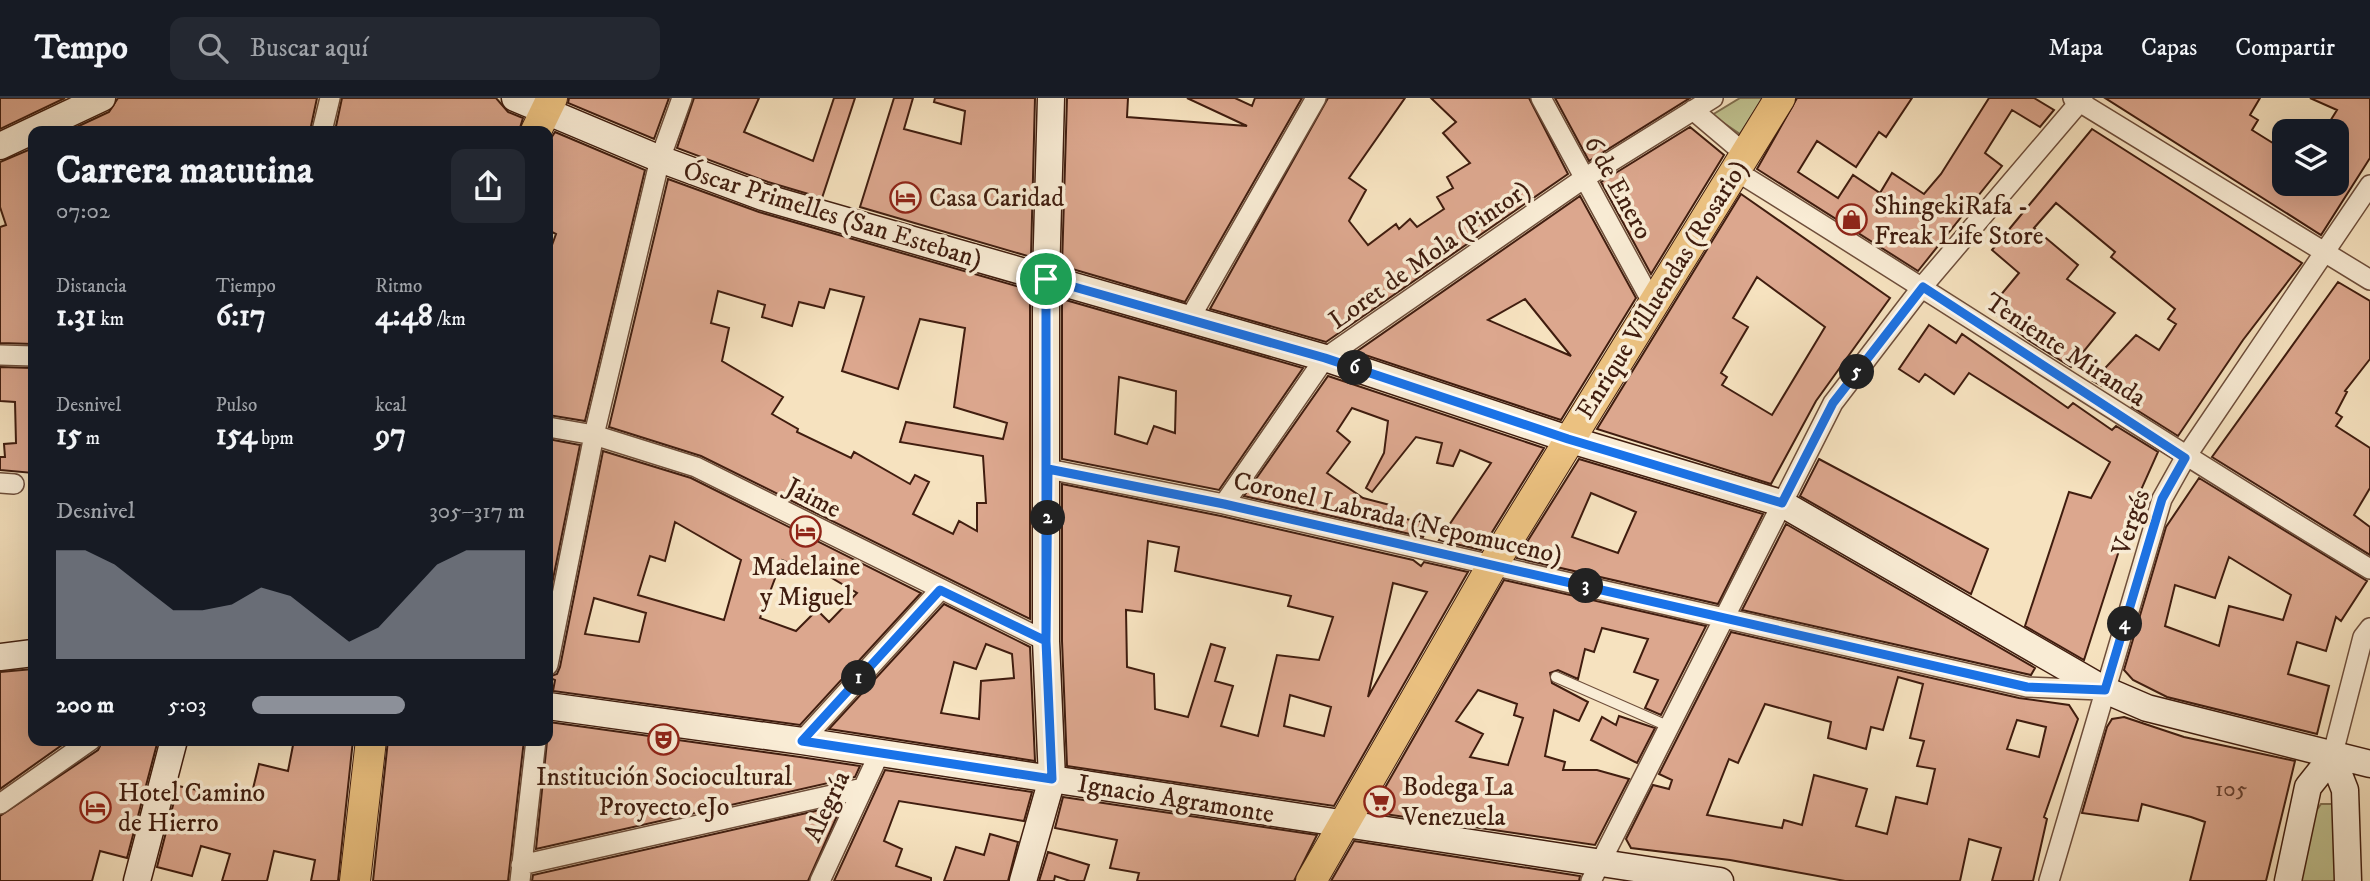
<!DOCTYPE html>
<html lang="es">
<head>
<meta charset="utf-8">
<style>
	body { margin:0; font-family:"IM FELL DW Pica",serif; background:#242831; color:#f1f3f6; height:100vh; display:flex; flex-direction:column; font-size:26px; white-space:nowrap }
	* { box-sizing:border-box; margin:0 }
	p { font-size:23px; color:#9ea1a6 }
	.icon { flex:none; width:38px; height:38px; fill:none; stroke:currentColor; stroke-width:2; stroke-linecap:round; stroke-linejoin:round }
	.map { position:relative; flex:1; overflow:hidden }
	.sheet { position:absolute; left:28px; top:28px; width:525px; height:620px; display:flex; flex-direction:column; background:#171b24; border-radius:14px; box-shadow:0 7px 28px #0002 }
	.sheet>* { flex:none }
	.tools { position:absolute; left:2272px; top:21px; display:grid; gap:14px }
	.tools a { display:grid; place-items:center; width:77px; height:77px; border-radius:14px; background:#171b24; box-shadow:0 7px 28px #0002; font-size:35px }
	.pin { position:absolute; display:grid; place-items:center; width:60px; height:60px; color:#fff; margin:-30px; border:4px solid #fff; border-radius:50%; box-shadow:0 2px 7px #0007 }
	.km { position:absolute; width:35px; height:35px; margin:-18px; border-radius:50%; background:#222; color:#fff; font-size:19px; line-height:35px; text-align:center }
	.round { display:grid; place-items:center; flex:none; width:74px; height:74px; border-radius:14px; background:#242831 }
	.head { display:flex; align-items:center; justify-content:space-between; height:119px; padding:0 28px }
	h1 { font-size:38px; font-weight:800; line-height:52px }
	.metrics { display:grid; grid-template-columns:repeat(3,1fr); gap:10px; height:119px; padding:7px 28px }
	.metrics div { display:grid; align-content:center }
	.metrics b { font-size:30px; font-weight:800 }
	.metrics small { font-size:19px; font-weight:400 }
	.metrics p { font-size:19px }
	.chart { height:196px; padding:14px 28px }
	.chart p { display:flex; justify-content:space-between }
	.chart svg { width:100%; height:126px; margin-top:7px; fill:#8c9099; opacity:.7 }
	ul { padding:0 28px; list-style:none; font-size:23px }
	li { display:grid; grid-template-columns:112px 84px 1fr; align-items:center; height:52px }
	li i { height:18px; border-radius:9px; background:#8c9099 }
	header { display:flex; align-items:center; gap:42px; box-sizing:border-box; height:98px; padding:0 35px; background:#171b24; border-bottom:2px solid #363941 }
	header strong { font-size:33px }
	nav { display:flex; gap:38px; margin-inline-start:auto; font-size:24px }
	.search { width:490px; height:63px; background:#242831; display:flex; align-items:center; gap:18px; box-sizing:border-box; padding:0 24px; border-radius:14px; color:#9ea1a6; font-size:26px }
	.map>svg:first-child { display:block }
</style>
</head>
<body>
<header>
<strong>Tempo</strong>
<div class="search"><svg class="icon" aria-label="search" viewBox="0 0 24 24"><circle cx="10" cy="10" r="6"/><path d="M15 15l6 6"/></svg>Buscar aquí</div>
<nav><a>Mapa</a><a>Capas</a><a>Compartir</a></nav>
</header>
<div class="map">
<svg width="2370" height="783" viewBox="0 0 2370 783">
	<rect width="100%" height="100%" fill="#f6e2bf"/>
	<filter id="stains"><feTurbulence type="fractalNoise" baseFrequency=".00286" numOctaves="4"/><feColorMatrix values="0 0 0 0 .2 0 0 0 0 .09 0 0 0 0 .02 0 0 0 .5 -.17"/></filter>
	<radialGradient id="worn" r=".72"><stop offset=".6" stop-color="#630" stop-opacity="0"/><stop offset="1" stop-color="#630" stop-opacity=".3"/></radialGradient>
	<!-- green -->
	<path fill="#c0c290" stroke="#807050" stroke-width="2" d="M1740,0H1763L1740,36L1712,17Z
		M2321,706H2335L2338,783H2299L2316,713Z"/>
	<!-- building -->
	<path fill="#dca78e" stroke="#401d0f" stroke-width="2" fill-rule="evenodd" d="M0,0H65L0,31Z
		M118,0H317L310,33H68L109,14Z
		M342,0H496L508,14L523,20L519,33H335Z
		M569,0H669L654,41L568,5Z
		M694,0H759L744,34L813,63L834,0H855L822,100L768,84L677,50Z
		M894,0H913L904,31L961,46L965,13L934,4L935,0H1035L1031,159L860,109Z
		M1067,0H1128L1127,19L1247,28L1187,0H1235L1252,8L1255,0H1302L1185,204L1062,168Z
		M1328,0H1405L1349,80L1366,92L1349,123L1368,147L1396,126L1399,131L1410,121L1417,129L1444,111L1437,99L1453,90L1447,79L1470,65L1443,35L1456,24L1431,0H1529L1568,76L1326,244L1210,211Z
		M1555,0H1690L1589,63Z
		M1797,0H1912L1886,39L1879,34L1856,69L1817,43L1798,74L1838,100L1853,77L1880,95L1892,75L1924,96L1941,76L1989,0H2034L2054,12L2040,29L2012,12L1985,55L2002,68L1918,173L1757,71Z
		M2105,0H2260L2250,17L2258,22L2252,32L2284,52V86H2336V33H2324L2337,12L2310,0H2370V60L2321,137Z
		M1690,29L1724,57L1651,176L1601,84Z
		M2092,31L2302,165L2243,242L2178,338L2132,309L2134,306L2093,283L2136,237L2159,252L2176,226L2168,221L2175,211L2111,159L2115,154L2056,105L2034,130L2078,167L2067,181L2115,215L2071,269L2028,242L1989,211L2019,175L1992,152Z
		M555,34L645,72L585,323L548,317V158L556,136L548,132V45Z
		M33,50V246L0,245V129L6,127L0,109V64Z
		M668,81L759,114L1030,192V521L701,358L609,329ZM830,191L864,199L842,273L898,291L920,221L965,230L954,309L1007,325L1003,341L906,324L900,344L983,358L986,405H977V433L959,423L953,436L913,416L929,384L915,377L910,386L854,354L851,360L797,334L798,331L772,316L783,299L722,263L729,230L711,225L718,193L765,207L762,219L792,228L799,204L824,210Z
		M1741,96L1890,200L1816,303L1771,386L1597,331ZM1757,179L1825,229L1772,317L1722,287L1727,279L1721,275L1748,229L1733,220Z
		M1580,98L1636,200L1561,322L1356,254ZM1525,201L1571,258L1488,222Z
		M2338,184L2370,203V261L2345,293L2347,294L2336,315L2342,319L2336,328L2370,350V390L2354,417L2370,429V457L2212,359Z
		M1062,201L1303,270L1219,392L1062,361ZM1119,279L1176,293L1175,335L1154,328L1147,346L1115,336Z
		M1929,227L1956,245L1962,236L2068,310L2073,305L2112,332L2116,328L2158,354L2132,412L2084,562L2025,528L2069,394L2091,400L2110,364L1969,275L1954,296L1925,276L1919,284L1899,271Z
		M0,269L33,270V375L0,372V359H5L4,346L16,345L15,304L0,303Z
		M1328,278L1544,350L1481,452L1439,442L1491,365L1460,352L1453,368L1437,365L1442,345L1416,339L1372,394L1366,390L1384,355L1388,323L1352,310L1337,333L1350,344L1327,375L1363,400L1390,407L1388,418L1429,425L1423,439L1244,398Z
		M548,341L580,347L548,506Z
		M603,353L691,380L921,495L800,627L553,593L555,582L548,579L557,576L560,569ZM675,424L741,462L724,522L638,497L650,458L665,463ZM782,462L800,470L803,463L857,495L829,524L817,512L796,533L760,520ZM594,500L646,515L639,544L585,536Z
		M1579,361L1763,416L1718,506L1517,460ZM1591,395L1636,414L1618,455L1572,439Z
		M1819,361L1988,451L1971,496L1800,398Z
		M2199,380L2367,483L2341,523L2336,519L2326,553L2297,544L2288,576L2329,588L2317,636L2167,599L2133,582L2124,572L2166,429ZM2229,459L2291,497L2283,522L2229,508L2219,548L2165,528L2175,487L2215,500Z
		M1062,386L1221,418L1413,462L1421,468L1424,464L1468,474L1334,708L1067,668L1062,543ZM1148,443L1179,449L1175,473L1291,498L1288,508L1333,519L1319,562L1277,557L1258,638L1221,628L1233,588L1215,583L1225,550L1211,546L1188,619L1155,611L1154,576L1127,569L1126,512L1142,514ZM1393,485L1427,494L1368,599ZM1290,597L1331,609L1324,638L1284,628Z
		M1786,426L2035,570L2031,577L1742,512Z
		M1504,482L1706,528L1661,617L1645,610L1658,582L1634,574L1648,541L1602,530L1594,554L1585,551L1578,581L1558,572L1550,575L1552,585L1588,604L1579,623L1554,612L1545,658L1565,664L1563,672H1597L1629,681L1595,747L1371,714ZM1478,592L1517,606L1514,617L1523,620L1508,667L1470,659L1483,636L1456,623Z
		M944,506L1030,549L1035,663L829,631ZM986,546L1012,556L1014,580L981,583L979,621L941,615L954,564L976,571Z
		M1731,534L2019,600L2069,607L2078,621L2044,719L2047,721L2033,783H1992L2001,750L1969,741L1960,783H1845L1730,762L1631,750L1626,741L1653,687L1669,691L1672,682L1659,676ZM1898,579L1923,586L1910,640L1924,643L1917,668L1935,671L1927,706L1896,699L1887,736L1856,728L1867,691L1814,677L1802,727L1784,722L1782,730L1707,717L1729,661L1738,665L1765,606L1831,624L1828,640L1866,651L1871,629L1883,632ZM2017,622L2046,629L2039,659L2007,651Z
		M33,571V642H69L0,691V574Z
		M1619,618L1655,630L1637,665L1591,642L1602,619L1616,627Z
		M2124,619L2184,639L2295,663L2266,783H2190L2205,724L2191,719L2142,706L2138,723L2082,715L2107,629L2112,621Z
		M549,624L800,659L860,668L855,679L536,751Z
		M103,642H158L127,760L100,753L92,783H0V718L98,652Z
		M294,642H353L338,783H311L315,762L274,753L267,783H222L230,756L201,748L192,778L157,769L178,688L250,703L259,666L288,673Z
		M388,642H524L508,783H373Z
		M885,672L1032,694L1024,723L899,703L884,743L902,751L896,768L931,780V783H834Z
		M1063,699L1317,737L1294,783H1137L1139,775L1110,770L1117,742L1055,730Z
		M842,707L808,783H532L533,777Z
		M990,736L1018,744L1008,783H944L956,749L984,757Z
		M1354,743L1580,778L1579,783H1331Z
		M1048,754L1089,767L1084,783H1070L1055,778L1054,783H1039Z"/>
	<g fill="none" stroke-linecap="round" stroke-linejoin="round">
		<defs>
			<path id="lane" d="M1556,579L1670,629"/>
			<path id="street" d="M1541,0L1652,204
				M2073,0L2370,182
				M1693,12L1745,56
				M322,33L330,0
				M1736,73C1948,204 2156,342 2370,471
				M1190,220L1316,0
				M0,257L33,258
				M548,329L594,337L696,369L1046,543
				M1048,371L1224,406L2027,589L2101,592
				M0,385L14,386
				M1224,406L1325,260L1583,81L1713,0
				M548,567L594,337L660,61L682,0
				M802,643L940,492
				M2332,659L2363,539L2370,530
				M0,706L91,642
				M521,767L863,690
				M520,783L536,642
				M820,783L879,656
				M1591,783L1833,305L1922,189L2083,0
				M2049,783L2162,401L2185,360L2370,87"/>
			<path id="secondary" d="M515,0L660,61L763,99L1325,260L1568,341L1781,405L2105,592L2147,610L2370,666
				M0,48L102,0
				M0,559L33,555
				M548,608L802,643L1720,783
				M2332,659L2345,692L2348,783
				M137,783L174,642
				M1023,783L1052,681L1046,543V181L1051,0
				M2288,783L2308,689L2332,659"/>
			<path id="primary" d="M536,33L552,0
				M355,783L371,642
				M1311,783L1492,468L1780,0"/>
		</defs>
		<!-- lane casing -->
		<use href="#lane" stroke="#6e4e3b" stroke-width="12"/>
		<!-- street casing -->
		<use href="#street" stroke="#6e4e3b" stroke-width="22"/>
		<!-- secondary casing -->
		<use href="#secondary" stroke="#401d0f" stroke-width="29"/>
		<!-- primary casing -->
		<use href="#primary" stroke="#401d0f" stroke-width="32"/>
		<!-- lane -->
		<use href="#lane" stroke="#f9ecd5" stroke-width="10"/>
		<!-- street -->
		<use href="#street" stroke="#f9ecd5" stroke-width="19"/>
		<!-- secondary -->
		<use href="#secondary" stroke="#f9ecd5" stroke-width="26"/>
		<!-- primary -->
		<use href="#primary" stroke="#ebc180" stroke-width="30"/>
	</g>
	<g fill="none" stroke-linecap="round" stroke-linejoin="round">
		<defs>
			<path id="route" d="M1046,181V543L940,492L802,643L1052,681L1046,543L1048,371L1224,406L2027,589L2105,592L2162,401L2185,360L1923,189L1833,305L1782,405L1568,341L1325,260L1046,181"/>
		</defs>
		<!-- route casing -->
		<use href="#route" stroke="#fff" stroke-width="14"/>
		<!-- route -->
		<use href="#route" stroke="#1a73e8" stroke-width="9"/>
	</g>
	<!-- icons -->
	<defs>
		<symbol id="hotel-ring" viewBox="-11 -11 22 22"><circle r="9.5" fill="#f9ecd5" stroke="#8f2418" stroke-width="1.5"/><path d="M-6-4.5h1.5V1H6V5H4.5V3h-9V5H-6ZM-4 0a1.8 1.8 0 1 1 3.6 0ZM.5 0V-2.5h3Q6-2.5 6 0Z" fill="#8f2418"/></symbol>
		<symbol id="shop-ring" viewBox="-11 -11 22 22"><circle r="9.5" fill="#f9ecd5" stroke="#8f2418" stroke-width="1.5"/><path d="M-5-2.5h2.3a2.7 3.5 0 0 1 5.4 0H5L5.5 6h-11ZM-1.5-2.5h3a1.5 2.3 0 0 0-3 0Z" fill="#8f2418"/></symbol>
		<symbol id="theatre-ring" viewBox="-11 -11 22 22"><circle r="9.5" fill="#f9ecd5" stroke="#8f2418" stroke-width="1.5"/><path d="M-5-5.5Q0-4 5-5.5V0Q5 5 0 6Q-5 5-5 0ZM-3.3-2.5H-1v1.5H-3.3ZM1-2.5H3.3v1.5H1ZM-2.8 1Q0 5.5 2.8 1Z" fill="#8f2418"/></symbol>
		<symbol id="supermarket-ring" viewBox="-11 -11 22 22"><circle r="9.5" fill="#f9ecd5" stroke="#8f2418" stroke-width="1.5"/><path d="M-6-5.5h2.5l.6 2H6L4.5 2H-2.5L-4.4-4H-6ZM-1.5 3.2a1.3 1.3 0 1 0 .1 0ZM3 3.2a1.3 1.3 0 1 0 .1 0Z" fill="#8f2418"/></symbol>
	</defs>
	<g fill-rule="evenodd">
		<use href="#hotel-ring" x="888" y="82" width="35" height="35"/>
		<use href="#shop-ring" x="1834" y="104" width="35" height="35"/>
		<use href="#hotel-ring" x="788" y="416" width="35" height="35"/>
		<use href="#theatre-ring" x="646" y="624" width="35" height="35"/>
		<use href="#supermarket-ring" x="1362" y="686" width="35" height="35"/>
		<use href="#hotel-ring" x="78" y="692" width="35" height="35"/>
	</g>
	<g text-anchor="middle" stroke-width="7" stroke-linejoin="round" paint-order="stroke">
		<!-- number labels -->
		<g font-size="23" fill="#67402f">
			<text x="2231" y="698">105</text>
		</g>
		<!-- street labels -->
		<g font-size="26" fill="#401d0f" stroke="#f9ecd5">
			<text transform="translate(1619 89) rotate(61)" y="9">6 de Enero</text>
			<text transform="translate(833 116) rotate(17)" y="9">Óscar Primelles (San Esteban)</text>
			<text transform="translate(1429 156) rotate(-35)" y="9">Loret de Mola (Pintor)</text>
			<text transform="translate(1661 191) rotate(-58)" y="9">Enrique Villuendas (Rosario)</text>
			<text transform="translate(2066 251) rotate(33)" y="9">Teniente Miranda</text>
			<text transform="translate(814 399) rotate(27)" y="9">Jaime</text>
			<text transform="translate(1398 419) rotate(13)" y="9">Coronel Labrada (Nepomuceno)</text>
			<text transform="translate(2130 424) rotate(-71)" y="9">Vergés</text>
			<text transform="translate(1176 700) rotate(9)" y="9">Ignacio Agramonte</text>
			<text transform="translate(826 708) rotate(-65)" y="9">Alegría</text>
		</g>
		<!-- poi labels -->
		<g font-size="26" fill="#401d0f" stroke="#f9ecd5" text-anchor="start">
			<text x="929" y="108">Casa Caridad</text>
			<text x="1874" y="116">ShingekiRafa -<tspan x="1874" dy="30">Freak Life Store</tspan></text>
			<text x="806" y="477" text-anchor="middle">Madelaine<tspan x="806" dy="30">y Miguel</tspan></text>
			<text x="664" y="687" text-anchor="middle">Institución Sociocultural<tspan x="664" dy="30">Proyecto eJo</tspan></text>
			<text x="1402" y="697">Bodega La<tspan x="1402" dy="30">Venezuela</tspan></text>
			<text x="118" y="703">Hotel Camino<tspan x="118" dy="30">de Hierro</tspan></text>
		</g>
	</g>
	<rect width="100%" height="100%" filter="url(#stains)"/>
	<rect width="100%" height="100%" fill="url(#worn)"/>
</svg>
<div class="tools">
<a><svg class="icon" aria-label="layers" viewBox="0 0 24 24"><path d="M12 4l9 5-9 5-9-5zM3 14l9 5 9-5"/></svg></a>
</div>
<div class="pin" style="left:1046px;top:181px;background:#1e9e55"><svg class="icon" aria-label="arrive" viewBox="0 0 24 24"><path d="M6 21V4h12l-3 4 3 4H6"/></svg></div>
<b class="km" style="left:859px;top:580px">1</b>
<b class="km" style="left:1048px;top:420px">2</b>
<b class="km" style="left:1586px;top:488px">3</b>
<b class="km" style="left:2125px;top:526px">4</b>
<b class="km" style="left:1857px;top:274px">5</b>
<b class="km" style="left:1355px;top:270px">6</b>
<section class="sheet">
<div class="head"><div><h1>Carrera matutina</h1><p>07:02</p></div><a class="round"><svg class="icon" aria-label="share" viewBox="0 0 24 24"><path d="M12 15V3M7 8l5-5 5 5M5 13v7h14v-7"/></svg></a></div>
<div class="metrics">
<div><p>Distancia</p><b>1.31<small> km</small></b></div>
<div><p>Tiempo</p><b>6:17</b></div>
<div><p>Ritmo</p><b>4:48<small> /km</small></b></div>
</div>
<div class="metrics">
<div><p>Desnivel</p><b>15<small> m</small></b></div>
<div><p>Pulso</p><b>154<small> bpm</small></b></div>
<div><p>kcal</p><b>97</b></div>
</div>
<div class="chart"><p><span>Desnivel</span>305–317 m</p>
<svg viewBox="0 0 160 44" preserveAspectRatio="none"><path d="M0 44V6L10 6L20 11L30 19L40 27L50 27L60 25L70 19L80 22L90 30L100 38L110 33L120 22L130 11L140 6L150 6L160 6V44z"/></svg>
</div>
<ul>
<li><b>200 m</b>5:03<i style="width:56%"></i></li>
</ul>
</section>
</div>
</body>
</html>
